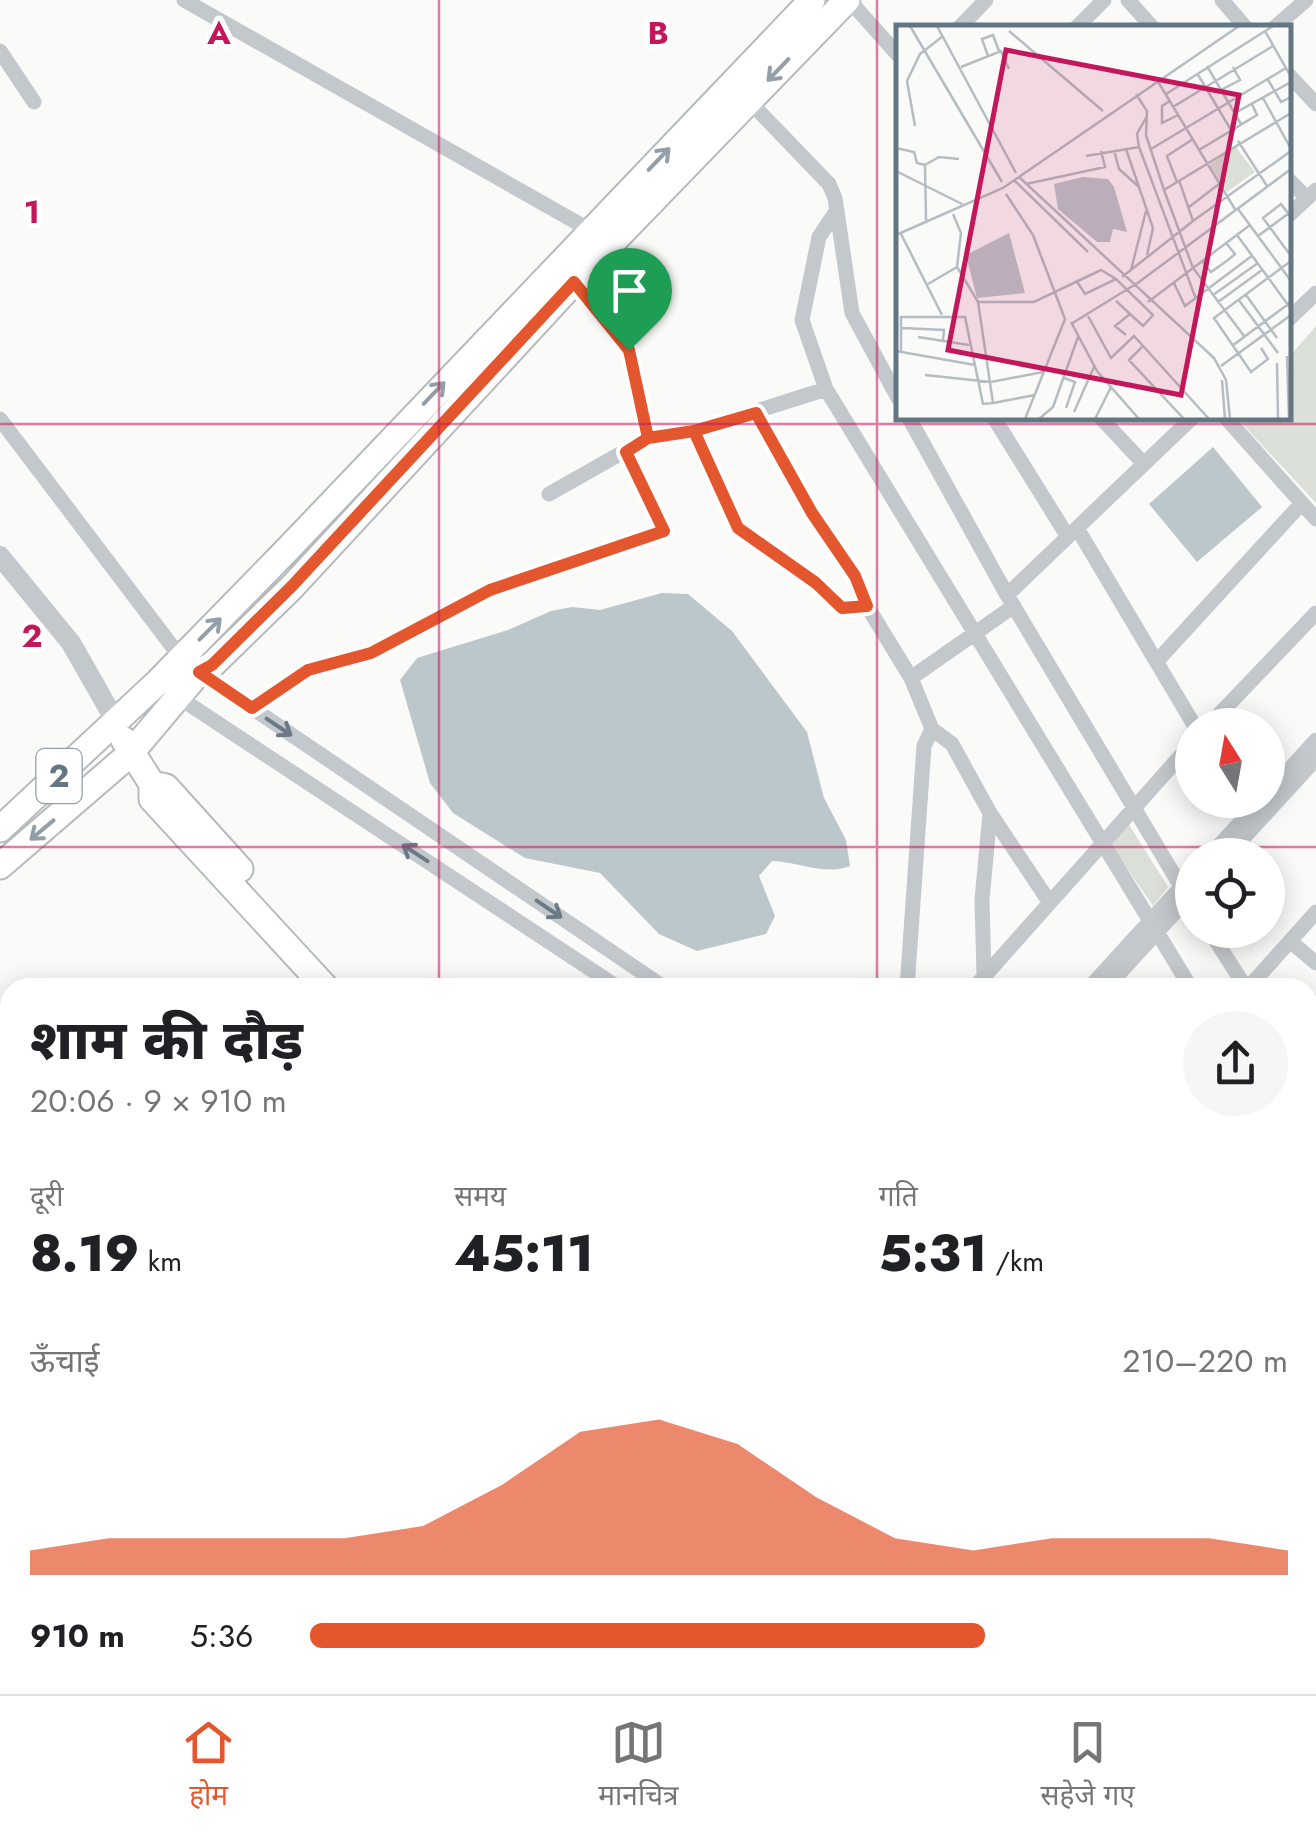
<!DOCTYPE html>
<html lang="hi">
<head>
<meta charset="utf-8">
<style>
	body { margin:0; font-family:Jost,"Noto Sans Devanagari",sans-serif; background:#f6f6f6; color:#202124; height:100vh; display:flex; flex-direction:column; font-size:38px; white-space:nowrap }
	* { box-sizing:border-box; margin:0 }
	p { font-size:32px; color:#757577 }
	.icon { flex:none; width:55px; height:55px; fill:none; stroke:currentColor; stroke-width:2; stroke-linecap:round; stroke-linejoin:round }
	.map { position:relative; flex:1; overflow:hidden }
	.drawer { position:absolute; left:0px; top:978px; width:1318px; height:718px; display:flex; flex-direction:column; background:#fff; border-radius:30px 30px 0 0; box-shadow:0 5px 25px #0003 }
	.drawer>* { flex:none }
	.needle { width:65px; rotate:349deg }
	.tools { position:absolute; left:1175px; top:708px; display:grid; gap:20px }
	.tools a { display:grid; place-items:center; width:110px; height:110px; border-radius:50%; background:#fff; box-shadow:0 5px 25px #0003; font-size:50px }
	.pin { position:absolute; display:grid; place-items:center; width:85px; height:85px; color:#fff; margin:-102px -42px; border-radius:50% 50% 50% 0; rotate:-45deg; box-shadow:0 0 10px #0007 }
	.pin .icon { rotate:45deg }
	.round { display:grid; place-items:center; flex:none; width:105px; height:105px; border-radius:52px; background:#f6f6f6 }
	.overview { display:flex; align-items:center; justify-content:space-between; height:170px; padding:0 30px }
	h1 { font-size:55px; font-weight:800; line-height:75px }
	.stats { display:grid; grid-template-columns:repeat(3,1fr); gap:15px; height:170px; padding:10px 30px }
	.stats div { display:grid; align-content:center }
	.stats b { font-size:50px; font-weight:800 }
	.stats small { font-size:28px; font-weight:400 }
	.stats p { font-size:28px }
	.chart { height:280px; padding:20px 30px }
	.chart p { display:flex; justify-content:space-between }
	.chart svg { width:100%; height:180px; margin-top:10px; fill:#e4572e; opacity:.7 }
	ul { padding:0 30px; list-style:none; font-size:32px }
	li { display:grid; grid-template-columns:160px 120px 1fr; align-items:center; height:75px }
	li i { height:25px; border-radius:12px; background:#e4572e }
	.tabs { display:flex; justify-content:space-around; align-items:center; height:140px; border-top:2px solid #e0e0e0; background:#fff; font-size:28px; color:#757577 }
	.tabs a { display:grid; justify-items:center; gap:5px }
	.tabs .on { color:#e4572e }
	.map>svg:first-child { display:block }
</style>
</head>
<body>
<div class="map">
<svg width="1316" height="1694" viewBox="0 0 1316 1694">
	<rect width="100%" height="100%" fill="#fafaf8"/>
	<!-- green -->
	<path fill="#dadfd7" d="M1316,326V503L1237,418H1288L1289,357Z
		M1128,823L1168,887L1153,906L1109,842Z"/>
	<!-- water -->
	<path fill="#bbc7cb" d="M1213,447L1262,507L1197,562L1149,504Z
		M662,593L688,594L732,631L807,732L824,798L846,840L850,866C823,876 801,862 772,861L759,876L775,916L766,934L697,951L659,934L600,873L525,858L453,813L430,783L400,680L417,658L508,630L551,611L572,607L600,610Z"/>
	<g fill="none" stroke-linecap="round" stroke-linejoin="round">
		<defs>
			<path id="primary" d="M124,740L152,784V799L326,988
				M152,784L166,787L240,869
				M0,829L158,682L286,551L812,0
				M0,866L130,754L199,672L212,665L292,587L574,282L847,0
				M556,1694L558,1685"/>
		</defs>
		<!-- primary casing -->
		<use href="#primary" stroke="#b5babe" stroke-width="29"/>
		<!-- minor -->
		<path stroke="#c3c8cc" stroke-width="15" d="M184,0L590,230
			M849,0L898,55
			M1128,0L1153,28
			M1222,0L1246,28
			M959,28L986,0
			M1076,28L1104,0
			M1274,28L1306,0
			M0,51L34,102
			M1288,74L1316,104
			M749,101L829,184L835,198L852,313L898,398
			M1288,179L1307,198
			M837,210L819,237L802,320L826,389L1191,988
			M1288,216L1316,190
			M574,282L629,350L648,438
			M1288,320L1316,293
			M757,413L812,513L855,576L867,606L911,678L932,729L952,744L990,813L982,900L984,975
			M909,418L1007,595
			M994,418L1068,537
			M1101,418L1144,464
			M1192,418L1007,595L1192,905
			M1226,418L1316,519
			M0,419L181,658
			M694,431L738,528L816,583L841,607L867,606
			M549,494L648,438L694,431L826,389
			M1077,528L1194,725
			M1158,660L1302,503
			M199,672L665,988
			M911,678L1014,606
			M178,697L619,988
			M251,708L308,670L371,653L491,590L664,531L626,452
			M1209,725L1316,613
			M1268,793L1316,740
			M990,813L1048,900
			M1210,855L1261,800
			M1228,855L1316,759
			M1209,930L1246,988
			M1290,941L1316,963
			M907,988L924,746L932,729
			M974,988L1192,743
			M1089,988L1192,875
			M1106,988L1192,894
			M1248,988L1316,912
			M1308,1043L1316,1051
			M1308,1146L1316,1141
			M0,1295L10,1312
			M1308,1361L1316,1367
			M1308,1384L1316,1388
			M0,1503L10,1502
			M0,1647H10
			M1308,1649L1316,1657
			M134,1685L139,1694
			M215,1685L218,1694
			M1174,1685L1186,1694
			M664,1694L665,1685
			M798,1694L800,1685
			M1237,1694L1243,1685"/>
		<!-- tertiary -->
		<path stroke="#c3c8cc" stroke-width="20" d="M0,556L71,643L116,722
			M879,1685L891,1694"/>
		<!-- primary -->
		<use href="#primary" stroke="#fff" stroke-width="25"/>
	</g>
	<!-- one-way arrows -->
	<defs><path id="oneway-shaft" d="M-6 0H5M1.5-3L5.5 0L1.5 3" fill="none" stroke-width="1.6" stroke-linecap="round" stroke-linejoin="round" transform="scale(2.5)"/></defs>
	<g stroke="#939fa8">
		<use href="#oneway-shaft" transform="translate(778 70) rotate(134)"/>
		<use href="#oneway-shaft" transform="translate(659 159) rotate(-46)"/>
		<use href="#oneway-shaft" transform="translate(434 393) rotate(-46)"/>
		<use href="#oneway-shaft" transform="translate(210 629) rotate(-45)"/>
		<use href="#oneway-shaft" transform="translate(42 830) rotate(140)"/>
	</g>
	<g stroke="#6a7a87">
		<use href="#oneway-shaft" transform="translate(279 727) rotate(34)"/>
		<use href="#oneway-shaft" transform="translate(415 853) rotate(-147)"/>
		<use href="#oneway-shaft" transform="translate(549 909) rotate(34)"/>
	</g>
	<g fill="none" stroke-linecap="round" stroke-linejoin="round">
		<defs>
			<path id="route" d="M629,350L574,282L292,586L212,665L199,672L252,708L308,670L371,653L490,590L664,531L626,452L648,438L694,431L738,528L816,583L842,608L867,606L855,576L812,513L756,413L694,431L648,438L629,350"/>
		</defs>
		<!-- route casing -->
		<use href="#route" stroke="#fff" stroke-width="20"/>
		<!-- route -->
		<use href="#route" stroke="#e4572e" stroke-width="12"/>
	</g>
	<!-- grid -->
	<path fill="none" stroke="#c2185b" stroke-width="2.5" stroke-opacity="0.55" d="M439,0V988M877,0V988M0,424H1316M0,847H1316M0,1270H10M1308,1270H1316M439,1685V1694M877,1685V1694"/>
	<g text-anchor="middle" stroke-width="10" stroke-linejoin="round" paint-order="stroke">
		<!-- shield labels -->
		<rect fill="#fff" stroke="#939fa8" stroke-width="2.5" x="36.5" y="749" width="45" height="54" rx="8"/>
		<g font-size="32" font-weight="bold" fill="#657683">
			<text x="59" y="787">2</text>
		</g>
	</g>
	<!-- overview -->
	<g transform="translate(896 25)">
		<rect width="395" height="395" fill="#fafaf8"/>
		<path d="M339,121L359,147L331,167L314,140Z" fill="#dadfd7"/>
		<path d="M187,152L212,154L218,162L231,207L217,204L214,217H201L162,184L158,159ZM113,208L129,268L81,273L70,230Z" fill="#bbc7cb"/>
		<path fill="none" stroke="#b5bdc2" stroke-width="2.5" d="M14,1L106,157M41,1L120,148M113,6L207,86M369,6L395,52M92,31L86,14L97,10L103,26M311,41L345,99M65,42L105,26L113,44M301,48L335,105M371,53L385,77L395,72M261,55L340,186M325,65L344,55L337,42M240,69L251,86L250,110L268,165M270,69L377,1M367,73L395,124M274,76L266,81V98L282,90M277,82L377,21M339,88L395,57M251,91L241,109L243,122L300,274M19,101L11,56L24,29L47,11M342,116L371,161M0,123L18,127L21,138L29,140L43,132L63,134M230,124L257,203L251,230M255,124L390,43M218,125L223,144L243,162M303,125L361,90L356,79M190,131L243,122M29,140L30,195M0,146L66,179M123,152L318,333L330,355L334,394M118,155L192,227M281,157L271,131L297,114M130,159L209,142L205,126M110,169L137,210L169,294L129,394M293,182L323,159M342,184L395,256M395,192L385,179L367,193L395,231M297,196L395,126M5,209L46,290M0,210L107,163L343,1M341,210L395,284M362,211L393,188M306,236L315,247L332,235L339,229L330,218M61,242L82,277H138L205,245L220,254M235,245L250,186M226,252L297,196L283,155M180,255L189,269L220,254L257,290L247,301L220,276M278,258L289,281L357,230M32,259L61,242L65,208L57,189M317,270L362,238M350,270L381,313M342,274L382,328M82,277L97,378L139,370M252,277L354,200M322,277L366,245M192,291L215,333L238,311L313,394M175,297L201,346L243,394M175,299L243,257L395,144M6,303L48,305L47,316M230,310L219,301L234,289M348,311L297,243L268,165L395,88M22,312L73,320M336,321L395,277M246,322L233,335L288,394M365,323L372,334L355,347L318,293L395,236M0,326L79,340M5,326V292H69L87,379L97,378M391,331L393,394M381,338L382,394M325,341L395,290M29,350L95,357L147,347M168,353L179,357L170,383M326,355L329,394M178,387L198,342M143,394L157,382L182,312M199,394L215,362"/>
		<path fill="#c2185b" fill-opacity="0.15" stroke="#c2185b" stroke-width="5" d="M110,25L343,70L285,370L52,325Z"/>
		<rect width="395" height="395" fill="none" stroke="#657683" stroke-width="5"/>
	</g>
	<g font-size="32" text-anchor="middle" font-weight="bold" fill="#c2185b" stroke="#fff" stroke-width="10" stroke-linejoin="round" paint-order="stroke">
		<text x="219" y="44">A</text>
		<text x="658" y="44">B</text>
		<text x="32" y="223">1</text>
		<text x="32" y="647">2</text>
	</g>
</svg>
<div class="tools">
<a><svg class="needle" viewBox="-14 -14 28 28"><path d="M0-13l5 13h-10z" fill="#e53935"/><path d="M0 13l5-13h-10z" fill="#757577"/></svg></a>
<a><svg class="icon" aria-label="locate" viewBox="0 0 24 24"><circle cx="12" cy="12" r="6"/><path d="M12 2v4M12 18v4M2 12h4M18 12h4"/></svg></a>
</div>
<div class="pin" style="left:629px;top:350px;background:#1e9e55"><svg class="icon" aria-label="arrive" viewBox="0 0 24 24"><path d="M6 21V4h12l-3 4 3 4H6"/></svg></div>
<section class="drawer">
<div class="overview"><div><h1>शाम की दौड़</h1><p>20:06 · 9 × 910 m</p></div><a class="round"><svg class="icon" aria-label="share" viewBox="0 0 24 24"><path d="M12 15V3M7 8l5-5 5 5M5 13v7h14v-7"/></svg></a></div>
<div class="stats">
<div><p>दूरी</p><b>8.19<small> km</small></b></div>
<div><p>समय</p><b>45:11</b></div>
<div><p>गति</p><b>5:31<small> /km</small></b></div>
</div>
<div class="chart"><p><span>ऊँचाई</span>210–220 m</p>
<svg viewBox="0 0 160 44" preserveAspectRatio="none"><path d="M0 44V38L10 35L20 35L30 35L40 35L50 32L60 22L70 9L80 6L90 12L100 25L110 35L120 38L130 35L140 35L150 35L160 38V44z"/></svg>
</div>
<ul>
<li><b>910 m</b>5:36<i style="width:69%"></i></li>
</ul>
</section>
</div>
<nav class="tabs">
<a class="on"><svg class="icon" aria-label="home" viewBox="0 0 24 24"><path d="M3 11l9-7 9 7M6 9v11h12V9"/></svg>होम</a>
<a><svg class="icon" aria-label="map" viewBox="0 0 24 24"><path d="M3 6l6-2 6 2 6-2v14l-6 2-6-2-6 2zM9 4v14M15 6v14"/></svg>मानचित्र</a>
<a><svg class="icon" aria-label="saved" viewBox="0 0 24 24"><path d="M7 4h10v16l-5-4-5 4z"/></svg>सहेजे गए</a>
</nav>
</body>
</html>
